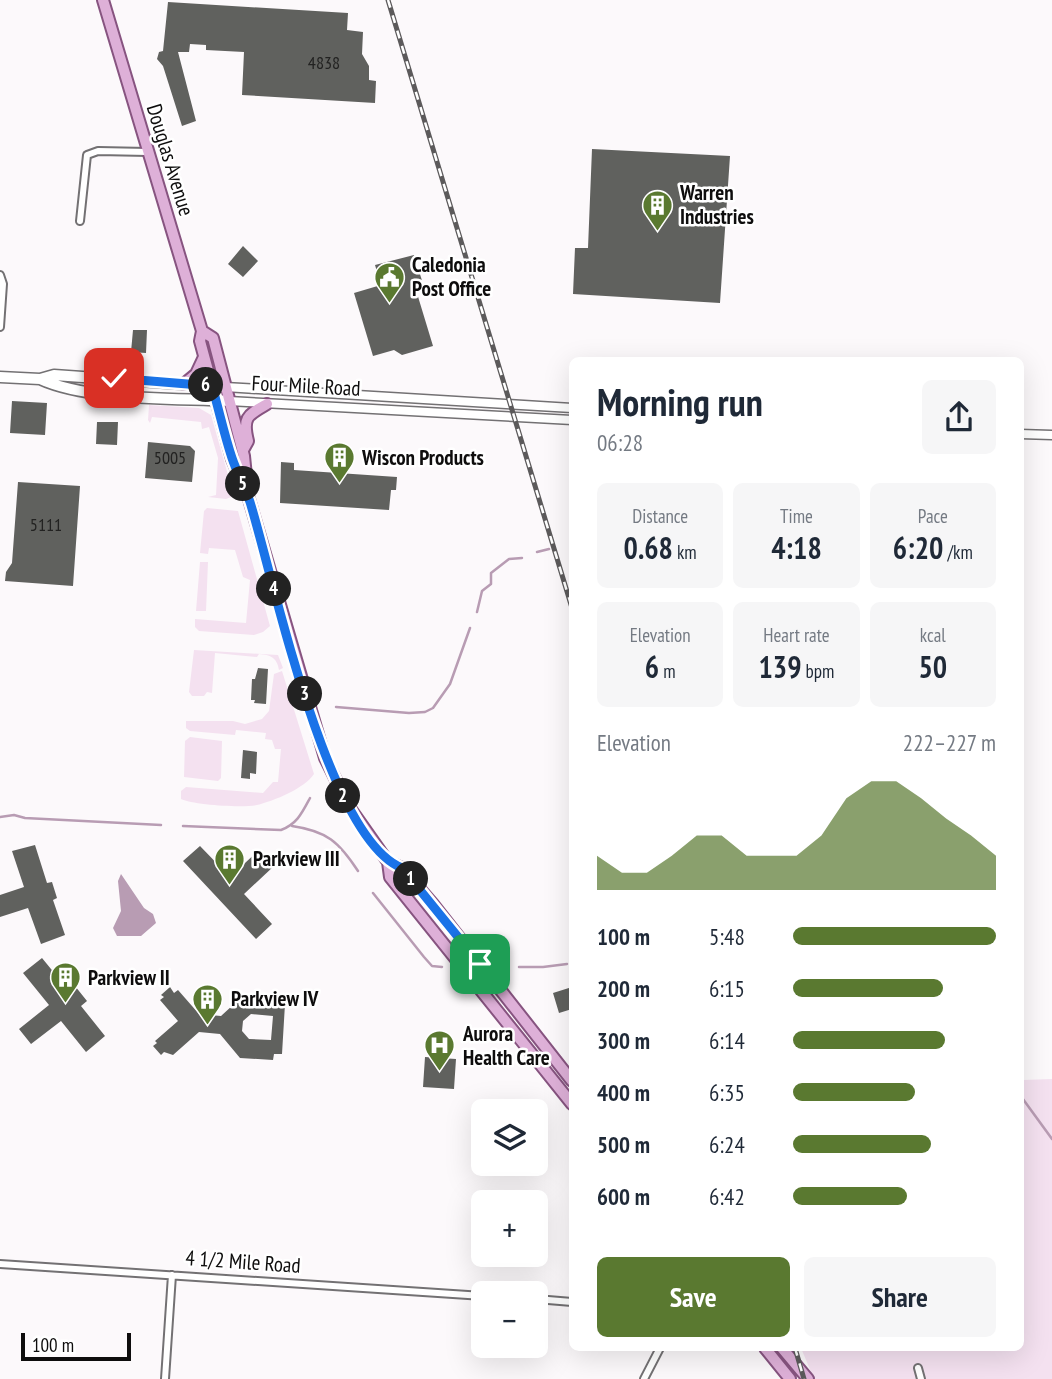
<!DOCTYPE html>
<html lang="en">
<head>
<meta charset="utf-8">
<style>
	body { margin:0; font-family:"PT Sans Narrow",sans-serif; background:#f6f6f7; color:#1f2937; height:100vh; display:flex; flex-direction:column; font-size:26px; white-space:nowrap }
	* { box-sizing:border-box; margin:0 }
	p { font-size:23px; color:#747a83 }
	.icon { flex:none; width:38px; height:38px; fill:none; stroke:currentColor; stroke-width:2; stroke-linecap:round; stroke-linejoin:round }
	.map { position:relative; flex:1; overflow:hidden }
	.drawer { position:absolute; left:569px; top:357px; width:455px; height:994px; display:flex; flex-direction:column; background:#fff; border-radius:10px; box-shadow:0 7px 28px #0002 }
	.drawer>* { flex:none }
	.controls { position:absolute; left:471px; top:1099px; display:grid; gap:14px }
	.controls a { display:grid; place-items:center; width:77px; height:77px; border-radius:10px; background:#fff; box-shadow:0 7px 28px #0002; font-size:35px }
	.scale { position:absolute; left:21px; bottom:18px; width:110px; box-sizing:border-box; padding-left:7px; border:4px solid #0e0d0d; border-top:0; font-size:19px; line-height:24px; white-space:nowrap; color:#0e0d0d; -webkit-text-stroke:5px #fff; paint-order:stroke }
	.pin { position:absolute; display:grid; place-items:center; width:60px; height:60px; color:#fff; margin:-30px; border-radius:14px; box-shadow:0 4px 10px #0006 }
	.km { position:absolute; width:35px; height:35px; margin:-18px; border-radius:50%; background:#222; color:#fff; font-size:19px; line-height:35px; text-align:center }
	.round { display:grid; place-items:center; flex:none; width:74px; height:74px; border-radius:10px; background:#f6f6f7 }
	.headline { display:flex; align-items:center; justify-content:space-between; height:119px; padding:0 28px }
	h1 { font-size:38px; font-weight:800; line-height:52px }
	.figures { display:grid; grid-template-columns:repeat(3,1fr); gap:10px; height:119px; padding:7px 28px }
	.figures div { display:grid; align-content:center; border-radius:10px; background:#f6f6f7; text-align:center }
	.figures b { font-size:30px; font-weight:800 }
	.figures small { font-size:19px; font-weight:400 }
	.figures p { font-size:19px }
	.chart { height:196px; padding:14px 28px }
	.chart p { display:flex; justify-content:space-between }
	.chart svg { width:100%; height:126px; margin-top:7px; fill:#5a7930; opacity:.7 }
	.primary-button { display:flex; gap:14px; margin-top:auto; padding:14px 28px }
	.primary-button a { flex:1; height:80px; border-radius:10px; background:#5a7930; color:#fff; font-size:28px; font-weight:800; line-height:80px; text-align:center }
	.primary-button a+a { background:#f6f6f7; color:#1f2937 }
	ul { padding:0 28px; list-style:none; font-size:23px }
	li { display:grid; grid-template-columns:112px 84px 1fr; align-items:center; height:52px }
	li i { height:18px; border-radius:9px; background:#5a7930 }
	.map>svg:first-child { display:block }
</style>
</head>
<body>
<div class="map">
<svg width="1052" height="1379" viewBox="0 0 1052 1379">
	<rect width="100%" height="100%" fill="#fcf9fb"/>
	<!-- green -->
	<path fill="#f4e1f0" d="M149,405L199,408L211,415L234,496L226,499L208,497L216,495L218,458L209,427L202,429L201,422L152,417L150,423L148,420Z
		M207,508L238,511L270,626L263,632L254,635L199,631L195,627V619L246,623L250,580L243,577L235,550L209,548L208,554L200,553L204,511Z
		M200,562H208L206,611H196Z
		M194,650L278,655L283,668L279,670C277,657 270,655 259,654L257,657L215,653L212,693L207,692L204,696H192L189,692Z
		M282,671L314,774C305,788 274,801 257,805C243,808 193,805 181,799V791L186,787L263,793L273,782H278L281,749H275L272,740L265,739L266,733L236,730L235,735L190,731L186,728V721H233L245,724L262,719L269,711L274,674Z
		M190,737L222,741L221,778L218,781L184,777L185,741Z
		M1020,1035L1024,1036L1023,1080L1052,1079V1379H814L801,1348H1020Z"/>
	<!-- water -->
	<path fill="#b89cb3" d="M121,874L144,908L153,914L156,923L141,936H117L113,928L121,911L118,881Z"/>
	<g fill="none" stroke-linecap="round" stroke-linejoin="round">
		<!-- stream -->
		<path stroke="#b89cb3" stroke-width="2.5" d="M537,552L549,549
			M477,612L482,591L491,584V573L509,559L522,558
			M336,707L409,713L425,712L433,708L450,684L470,628
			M0,817L14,815L25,818L161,825
			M183,826L281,830C297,824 302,813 310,798
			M292,826C327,831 339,842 358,871
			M373,893L424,957L432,966L442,967
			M494,966L502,967
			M519,967H543L567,964
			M1020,1095L1052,1139"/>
	</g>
	<!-- building -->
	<path fill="#60615e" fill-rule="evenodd" d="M168,2L348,13L347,30L363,32L362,54L369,66V80L376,81L375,103L242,95L244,52L206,50V45L190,44L189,52H178L196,121L182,126L163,66L157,59L159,52L163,51Z
		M592,149L730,156L720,303L573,294L575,248H588Z
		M243,246L258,261L243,277L228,264Z
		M414,255L424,287L416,290L433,346L402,355L394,350L373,356L354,293L381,285L375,265Z
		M133,330H147L146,353L131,352Z
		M12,401L47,403L45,435L10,433Z
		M97,422H118L117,445L96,444Z
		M148,442L190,446L195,451L192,482L145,478Z
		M281,462L294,463V470L397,477L396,490H391L389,510L280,503Z
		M18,482L80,486L73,586L5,581L6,572L12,563Z
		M258,668L268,669L266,704L254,703L255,700H251L252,679H255Z
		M243,750L257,752L256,774L250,773V779L241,778Z
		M35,845L47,883L52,882L57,898L53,900L65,935L41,944L28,908L0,917V895L24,887L12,851Z
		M200,846L230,877L259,850L274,866L244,894L272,924L256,939L183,861Z
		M42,958L69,991L75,986L87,1001L81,1006L105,1036L86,1052L61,1021L31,1044L19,1029L49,1005L23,973Z
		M170,987L174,993L178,990L199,1014L221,1016L245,994L277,996V1004H285L282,1054H274L273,1060L240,1058L220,1034L199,1032L173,1055L164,1052L161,1055L153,1046L157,1043L155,1041L178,1021L160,1000L164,997L161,995ZM251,1014L273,1016L271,1040L249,1039L242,1031L243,1021Z
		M572,987V1009L559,1013L553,993Z
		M425,1057L456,1059L454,1089L423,1087Z"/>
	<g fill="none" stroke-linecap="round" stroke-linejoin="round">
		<defs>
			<path id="minor" d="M80,221L87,155L98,151L148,152
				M0,275L3,284L0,327
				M0,1264L483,1296
				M536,1299L572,1302
				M918,1368L921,1379
				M165,1379L172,1275
				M644,1379L660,1348"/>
			<path id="tertiary" d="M225,387L572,408
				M229,401L572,420
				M1020,434L1052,435"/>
			<path id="secondary" d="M0,377L40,379L54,375L225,387
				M40,379C88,401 175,398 229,401"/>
			<path id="primary" d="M103,0L202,331L200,341L232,459L249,499L325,758L350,808L388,862L390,877L572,1104
				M202,331L213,338L244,456L247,486
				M184,384L196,374L204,357
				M243,450L248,441C242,417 248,415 267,404
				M388,862L402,868L433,904L572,1081
				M765,1348L790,1379
				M782,1348L808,1379"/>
		</defs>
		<!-- minor casing -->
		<use href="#minor" stroke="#737173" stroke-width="10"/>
		<!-- tertiary casing -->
		<use href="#tertiary" stroke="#737173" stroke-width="11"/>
		<!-- secondary casing -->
		<use href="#secondary" stroke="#737173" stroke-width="13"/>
		<!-- primary casing -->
		<use href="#primary" stroke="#875480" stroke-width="14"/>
		<!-- minor -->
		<use href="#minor" stroke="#fff" stroke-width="6"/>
		<!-- tertiary -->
		<use href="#tertiary" stroke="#fff" stroke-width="8"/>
		<!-- secondary -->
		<use href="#secondary" stroke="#fff" stroke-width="10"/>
		<!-- primary -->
		<use href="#primary" stroke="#deb0d8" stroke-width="10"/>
		<defs>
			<path id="rail" d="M388,0L572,608
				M795,1348L804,1379"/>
		</defs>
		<!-- rail casing -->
		<use href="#rail" stroke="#5c5a5b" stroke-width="5"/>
		<!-- rail -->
		<use href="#rail" stroke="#fff" stroke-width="2.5" stroke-dasharray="8" stroke-linecap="butt"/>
	</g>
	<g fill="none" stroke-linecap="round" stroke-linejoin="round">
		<defs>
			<path id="route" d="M114,378L212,386C219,410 224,434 232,458C237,473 245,487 250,502C274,580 327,838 402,868L480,964"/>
		</defs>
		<!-- route casing -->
		<use href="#route" stroke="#fff" stroke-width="14"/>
		<!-- route -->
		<use href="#route" stroke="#1a73e8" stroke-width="9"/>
	</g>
	<!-- icons -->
	<defs>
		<symbol id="building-pin" viewBox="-11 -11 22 30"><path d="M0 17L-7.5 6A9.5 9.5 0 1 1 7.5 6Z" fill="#5a7930" stroke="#fff"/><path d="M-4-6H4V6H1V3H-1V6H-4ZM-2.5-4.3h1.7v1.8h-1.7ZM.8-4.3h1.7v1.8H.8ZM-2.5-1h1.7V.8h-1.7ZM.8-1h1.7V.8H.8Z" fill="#fff"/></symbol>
		<symbol id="civic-pin" viewBox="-11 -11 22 30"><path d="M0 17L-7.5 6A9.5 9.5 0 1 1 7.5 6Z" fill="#5a7930" stroke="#fff"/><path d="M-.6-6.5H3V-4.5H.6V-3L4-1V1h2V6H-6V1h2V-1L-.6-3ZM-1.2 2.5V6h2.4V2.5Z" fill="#fff"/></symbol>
		<symbol id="hospital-pin" viewBox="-11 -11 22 30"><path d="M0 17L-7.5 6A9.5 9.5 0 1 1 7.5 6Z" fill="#5a7930" stroke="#fff"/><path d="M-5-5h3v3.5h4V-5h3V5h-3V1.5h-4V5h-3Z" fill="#fff"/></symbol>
	</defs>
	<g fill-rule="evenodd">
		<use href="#building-pin" x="640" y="188" width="35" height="47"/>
		<use href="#civic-pin" x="372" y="260" width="35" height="47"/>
		<use href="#building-pin" x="322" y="440" width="35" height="47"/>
		<use href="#building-pin" x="212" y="842" width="35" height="47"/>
		<use href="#building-pin" x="48" y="960" width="35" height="47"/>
		<use href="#building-pin" x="190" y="982" width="35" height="47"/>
		<use href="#hospital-pin" x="422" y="1028" width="35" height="47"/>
	</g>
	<g text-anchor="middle" stroke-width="5" stroke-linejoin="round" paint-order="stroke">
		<!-- number labels -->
		<g font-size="18" fill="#222221">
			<text x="324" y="69">4838</text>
			<text x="170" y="464">5005</text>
			<text x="46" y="531">5111</text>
		</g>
		<!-- street labels -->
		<g font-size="21" fill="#0e0d0d" stroke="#fff">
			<text transform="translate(170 160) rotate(73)" y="7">Douglas Avenue</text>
			<text transform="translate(306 386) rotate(3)" y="7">Four Mile Road</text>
			<text transform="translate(243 1262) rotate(4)" y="7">4 1/2 Mile Road</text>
		</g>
		<!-- poi labels -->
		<g font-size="21" font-weight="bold" fill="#0e0d0d" stroke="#fff" text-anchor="start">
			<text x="680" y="200">Warren<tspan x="680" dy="24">Industries</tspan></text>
			<text x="412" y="272">Caledonia<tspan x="412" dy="24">Post Office</tspan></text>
			<text x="362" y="465">Wiscon Products</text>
			<text x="253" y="866">Parkview III</text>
			<text x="88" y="985">Parkview II</text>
			<text x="231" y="1006">Parkview IV</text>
			<text x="463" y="1041">Aurora<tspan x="463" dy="24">Health Care</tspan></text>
		</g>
	</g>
</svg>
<div class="controls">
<a><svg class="icon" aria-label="layers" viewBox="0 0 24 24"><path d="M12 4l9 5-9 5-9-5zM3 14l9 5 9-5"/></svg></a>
<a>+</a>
<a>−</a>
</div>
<div class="scale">100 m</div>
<div class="pin" style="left:480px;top:964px;background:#1e9e55"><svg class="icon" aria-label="arrive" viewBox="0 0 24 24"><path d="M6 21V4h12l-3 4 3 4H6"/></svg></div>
<div class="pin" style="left:114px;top:378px;background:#d93025"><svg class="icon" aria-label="check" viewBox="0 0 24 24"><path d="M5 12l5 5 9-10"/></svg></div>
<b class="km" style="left:411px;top:879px">1</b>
<b class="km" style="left:343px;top:796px">2</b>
<b class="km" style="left:305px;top:694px">3</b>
<b class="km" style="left:274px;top:589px">4</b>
<b class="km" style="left:243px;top:484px">5</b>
<b class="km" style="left:206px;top:385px">6</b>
<section class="drawer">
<div class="headline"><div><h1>Morning run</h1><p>06:28</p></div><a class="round"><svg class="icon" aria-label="share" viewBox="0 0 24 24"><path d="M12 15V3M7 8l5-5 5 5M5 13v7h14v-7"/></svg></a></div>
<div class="figures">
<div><p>Distance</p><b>0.68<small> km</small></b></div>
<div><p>Time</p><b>4:18</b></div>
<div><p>Pace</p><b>6:20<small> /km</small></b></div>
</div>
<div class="figures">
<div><p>Elevation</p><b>6<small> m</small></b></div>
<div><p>Heart rate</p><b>139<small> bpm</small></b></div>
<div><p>kcal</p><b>50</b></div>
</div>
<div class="chart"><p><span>Elevation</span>222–227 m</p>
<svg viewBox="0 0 160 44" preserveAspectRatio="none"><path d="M0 44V32L10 38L20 38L30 32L40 25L50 25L60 32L70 32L80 32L90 25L100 12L110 6L120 6L130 12L140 19L150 25L160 32V44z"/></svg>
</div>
<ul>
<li><b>100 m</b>5:48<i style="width:100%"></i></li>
<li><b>200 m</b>6:15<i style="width:74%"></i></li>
<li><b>300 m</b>6:14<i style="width:75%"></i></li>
<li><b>400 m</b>6:35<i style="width:60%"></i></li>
<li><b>500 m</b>6:24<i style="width:68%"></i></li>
<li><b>600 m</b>6:42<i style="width:56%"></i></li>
</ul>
<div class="primary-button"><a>Save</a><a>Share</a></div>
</section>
</div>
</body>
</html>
